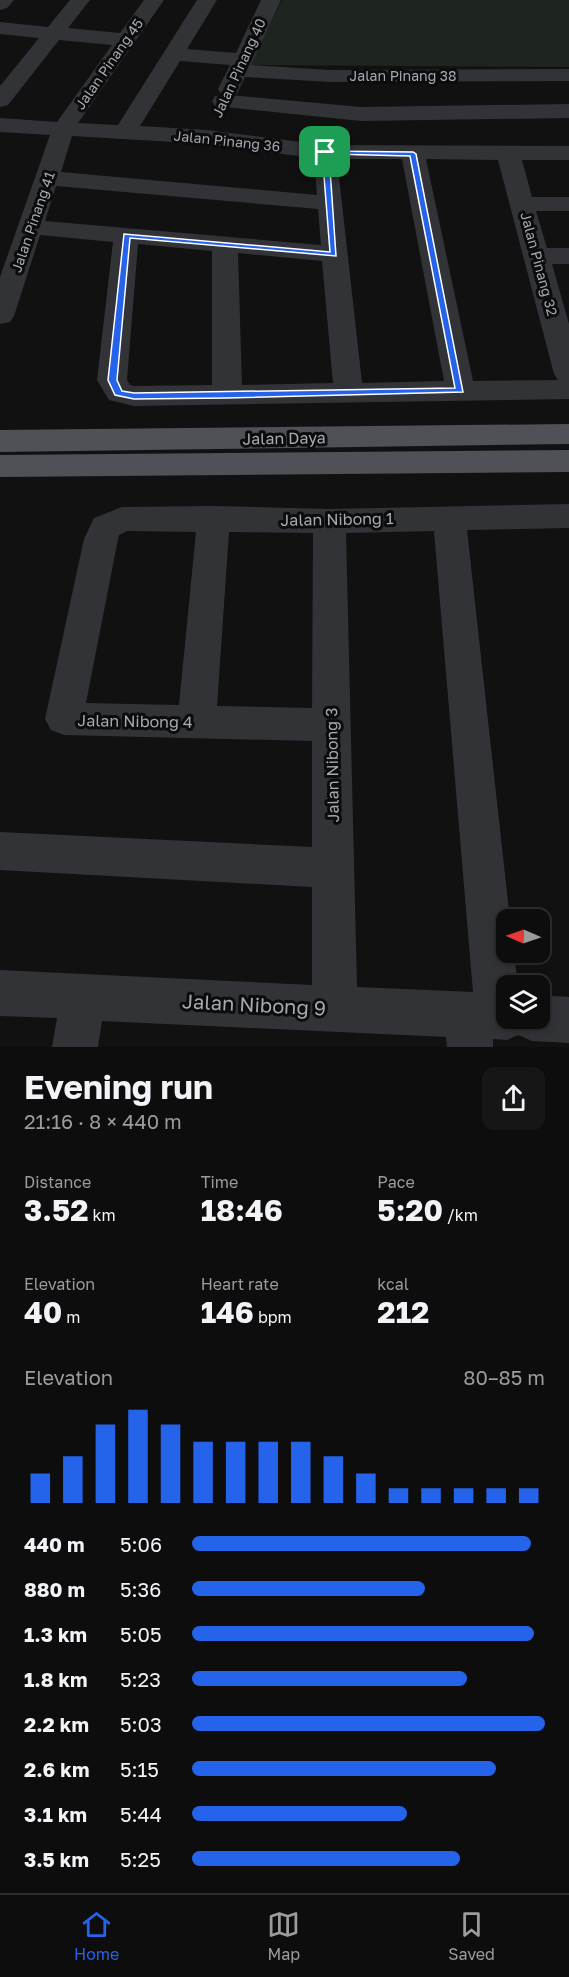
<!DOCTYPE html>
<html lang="en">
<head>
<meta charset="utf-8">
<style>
	body { margin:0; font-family:"Golos Text",sans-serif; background:#161617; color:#f1f3f6; height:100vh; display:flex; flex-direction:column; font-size:22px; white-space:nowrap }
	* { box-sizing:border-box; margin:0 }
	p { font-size:20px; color:#9a9c9e }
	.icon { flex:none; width:33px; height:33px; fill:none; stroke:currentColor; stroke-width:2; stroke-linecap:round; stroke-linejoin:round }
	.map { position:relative; height:1047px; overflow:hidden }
	.side { display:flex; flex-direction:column; background:#0d0d0e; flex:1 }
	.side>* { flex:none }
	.needle { width:39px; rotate:272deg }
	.fabs { position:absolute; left:496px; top:909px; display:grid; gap:12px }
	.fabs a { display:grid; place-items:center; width:54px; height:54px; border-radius:12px; background:#0d0d0e; box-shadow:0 3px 9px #0003,0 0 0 2px #2d2d2e; font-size:30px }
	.pin { position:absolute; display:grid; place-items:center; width:51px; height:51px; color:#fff; margin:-26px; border-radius:12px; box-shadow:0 3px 9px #0006 }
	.round { display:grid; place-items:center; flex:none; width:63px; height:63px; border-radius:12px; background:#161617 }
	.summary { display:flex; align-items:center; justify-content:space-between; height:102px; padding:0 24px }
	h1 { font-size:33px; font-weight:700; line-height:45px }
	.stats { display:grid; grid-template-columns:repeat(3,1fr); gap:9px; height:102px; padding:6px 24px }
	.stats div { display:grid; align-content:center }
	.stats b { font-size:30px; font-weight:700 }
	.stats small { font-size:16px; font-weight:400 }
	.stats p { font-size:16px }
	.chart { height:168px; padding:12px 24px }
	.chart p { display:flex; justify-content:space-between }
	.chart svg { width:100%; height:108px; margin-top:6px; stroke:#2563eb; stroke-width:6 }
	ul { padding:0 24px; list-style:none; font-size:20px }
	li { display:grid; grid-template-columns:96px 72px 1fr; align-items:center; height:45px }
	li i { height:15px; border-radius:8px; background:#2563eb }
	.dock { display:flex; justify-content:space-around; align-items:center; height:84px; border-top:2px solid #2d2d2e; background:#0d0d0e; font-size:16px; color:#9a9c9e }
	.dock a { display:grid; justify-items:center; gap:3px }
	.dock .on { color:#2563eb }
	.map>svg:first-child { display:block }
</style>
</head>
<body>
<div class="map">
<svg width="569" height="1047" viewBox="0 0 569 1047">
	<rect width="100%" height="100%" fill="#111112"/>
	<!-- green -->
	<path fill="#1e251e" d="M282,0H569V67L249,65Z"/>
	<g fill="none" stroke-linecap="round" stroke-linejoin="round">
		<!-- minor -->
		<path fill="#323337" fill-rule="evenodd" d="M0,0H14L7,8L0,10Z
			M70,0H90L68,28L120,33L144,0H164L78,123L118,125L197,0H217L187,49L236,53L261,0H281L251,65L330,70L569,69V81L330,82L245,77L237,94L230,95L361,107L569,104V118L361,121L215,106L212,101L215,96L226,95L221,94L218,89L230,65L180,61L140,126L207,130L325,145L569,146V160H522L532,197H569V211H536L547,248H569V264H552L569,324V399L134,406L109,400L97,380L113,242L40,235L14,316L10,322L0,324V277L50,135L0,132V118L57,122L112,45L59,40L8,105L0,107V86L39,38L0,34V22L48,27ZM72,136L207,144L314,158L317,195L61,172ZM337,159H402L444,381L362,383ZM426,159L498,160L554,374L558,380L473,381ZM56,186L318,209L321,245L45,221ZM138,244L212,251V385L134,386L130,385L127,380ZM238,253L322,261L333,383L242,385Z
			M569,504V528L467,530L510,920H507V952H514L518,986H507V1018H540V995L569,997V1043L532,1041L518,1035L507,1040L493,1039V1047H447L446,1037L102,1021L98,1047H52L57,1018L0,1016V970L312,985V887L0,870V832L312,847V741L64,735L51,730L45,719L84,539L94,518L122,507L214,506L329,509ZM127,531L196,532L179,705L86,703L118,539L119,535ZM434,531L473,992L357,987L346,533ZM229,532L313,533L312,708L217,706Z"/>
		<!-- major -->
		<path fill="#4f5156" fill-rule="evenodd" d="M569,424V444L0,452V430Z
			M569,450V472L0,477V455Z"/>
	</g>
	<!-- route -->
	<path fill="#2563eb" stroke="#fff" stroke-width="1.5" fill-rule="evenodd" d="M322,151L413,152L416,154L463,392L227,398L134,399L115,395L108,380L124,234L330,252ZM329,154L410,156L455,388L134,393L122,391L117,380L130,238L336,256Z"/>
	<g text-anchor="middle" stroke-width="6" stroke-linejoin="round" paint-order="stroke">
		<!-- far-street labels -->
		<g font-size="14" fill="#a4a9b2" stroke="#0c0c0d">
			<text transform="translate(109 64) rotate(-55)" y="5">Jalan Pinang 45</text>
			<text transform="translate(239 68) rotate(-65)" y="5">Jalan Pinang 40</text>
			<text x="403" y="81">Jalan Pinang 38</text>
			<text transform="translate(227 141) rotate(6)" y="5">Jalan Pinang 36</text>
			<text transform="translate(33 222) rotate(-71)" y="5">Jalan Pinang 41</text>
			<text transform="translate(539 264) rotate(75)" y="5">Jalan Pinang 32</text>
		</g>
		<!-- street labels -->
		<g font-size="16" fill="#a4a9b2" stroke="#0c0c0d">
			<text transform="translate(284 438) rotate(-1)" y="6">Jalan Daya</text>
			<text transform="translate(337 519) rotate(-1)" y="6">Jalan Nibong 1</text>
			<text transform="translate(135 721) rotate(1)" y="6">Jalan Nibong 4</text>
			<text transform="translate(332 765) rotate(-91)" y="6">Jalan Nibong 3</text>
		</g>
		<!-- near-street labels -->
		<g font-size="20" fill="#a4a9b2" stroke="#0c0c0d">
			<text transform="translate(254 1005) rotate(3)" y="7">Jalan Nibong 9</text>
		</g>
	</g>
</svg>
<div class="fabs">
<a><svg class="needle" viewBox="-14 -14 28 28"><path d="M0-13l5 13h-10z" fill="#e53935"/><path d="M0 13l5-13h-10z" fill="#9a9c9e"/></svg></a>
<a><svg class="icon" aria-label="layers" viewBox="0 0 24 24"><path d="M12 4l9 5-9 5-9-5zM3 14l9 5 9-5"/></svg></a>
</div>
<div class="pin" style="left:325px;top:152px;background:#1e9e55"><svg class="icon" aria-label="arrive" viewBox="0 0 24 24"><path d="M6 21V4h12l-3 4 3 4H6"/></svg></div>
</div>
<section class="side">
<div class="summary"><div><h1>Evening run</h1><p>21:16 · 8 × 440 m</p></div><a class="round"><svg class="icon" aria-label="share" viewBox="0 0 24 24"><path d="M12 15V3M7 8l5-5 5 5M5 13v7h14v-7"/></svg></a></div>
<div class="stats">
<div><p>Distance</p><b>3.52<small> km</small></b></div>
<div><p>Time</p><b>18:46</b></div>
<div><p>Pace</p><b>5:20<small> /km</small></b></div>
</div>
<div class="stats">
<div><p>Elevation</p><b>40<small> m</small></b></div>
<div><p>Heart rate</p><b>146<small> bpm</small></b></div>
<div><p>kcal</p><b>212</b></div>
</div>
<div class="chart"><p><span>Elevation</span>80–85 m</p>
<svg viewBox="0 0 160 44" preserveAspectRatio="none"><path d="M5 44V32M15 44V25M25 44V12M35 44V6M45 44V12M55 44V19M65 44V19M75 44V19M85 44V19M95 44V25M105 44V32M115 44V38M125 44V38M135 44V38M145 44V38M155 44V38"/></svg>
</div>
<ul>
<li><b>440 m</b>5:06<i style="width:96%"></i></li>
<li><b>880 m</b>5:36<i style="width:66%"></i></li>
<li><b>1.3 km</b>5:05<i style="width:97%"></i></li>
<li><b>1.8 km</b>5:23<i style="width:78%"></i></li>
<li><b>2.2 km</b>5:03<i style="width:100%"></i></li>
<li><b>2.6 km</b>5:15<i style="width:86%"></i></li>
<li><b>3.1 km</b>5:44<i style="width:61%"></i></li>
<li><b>3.5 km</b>5:25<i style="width:76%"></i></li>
</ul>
</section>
<nav class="dock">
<a class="on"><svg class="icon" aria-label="home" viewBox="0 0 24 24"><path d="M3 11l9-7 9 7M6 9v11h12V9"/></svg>Home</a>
<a><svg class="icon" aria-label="map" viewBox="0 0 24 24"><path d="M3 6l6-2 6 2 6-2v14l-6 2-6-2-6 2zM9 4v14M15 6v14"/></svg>Map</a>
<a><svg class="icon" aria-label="saved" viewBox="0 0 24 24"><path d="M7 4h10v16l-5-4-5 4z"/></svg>Saved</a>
</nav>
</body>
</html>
